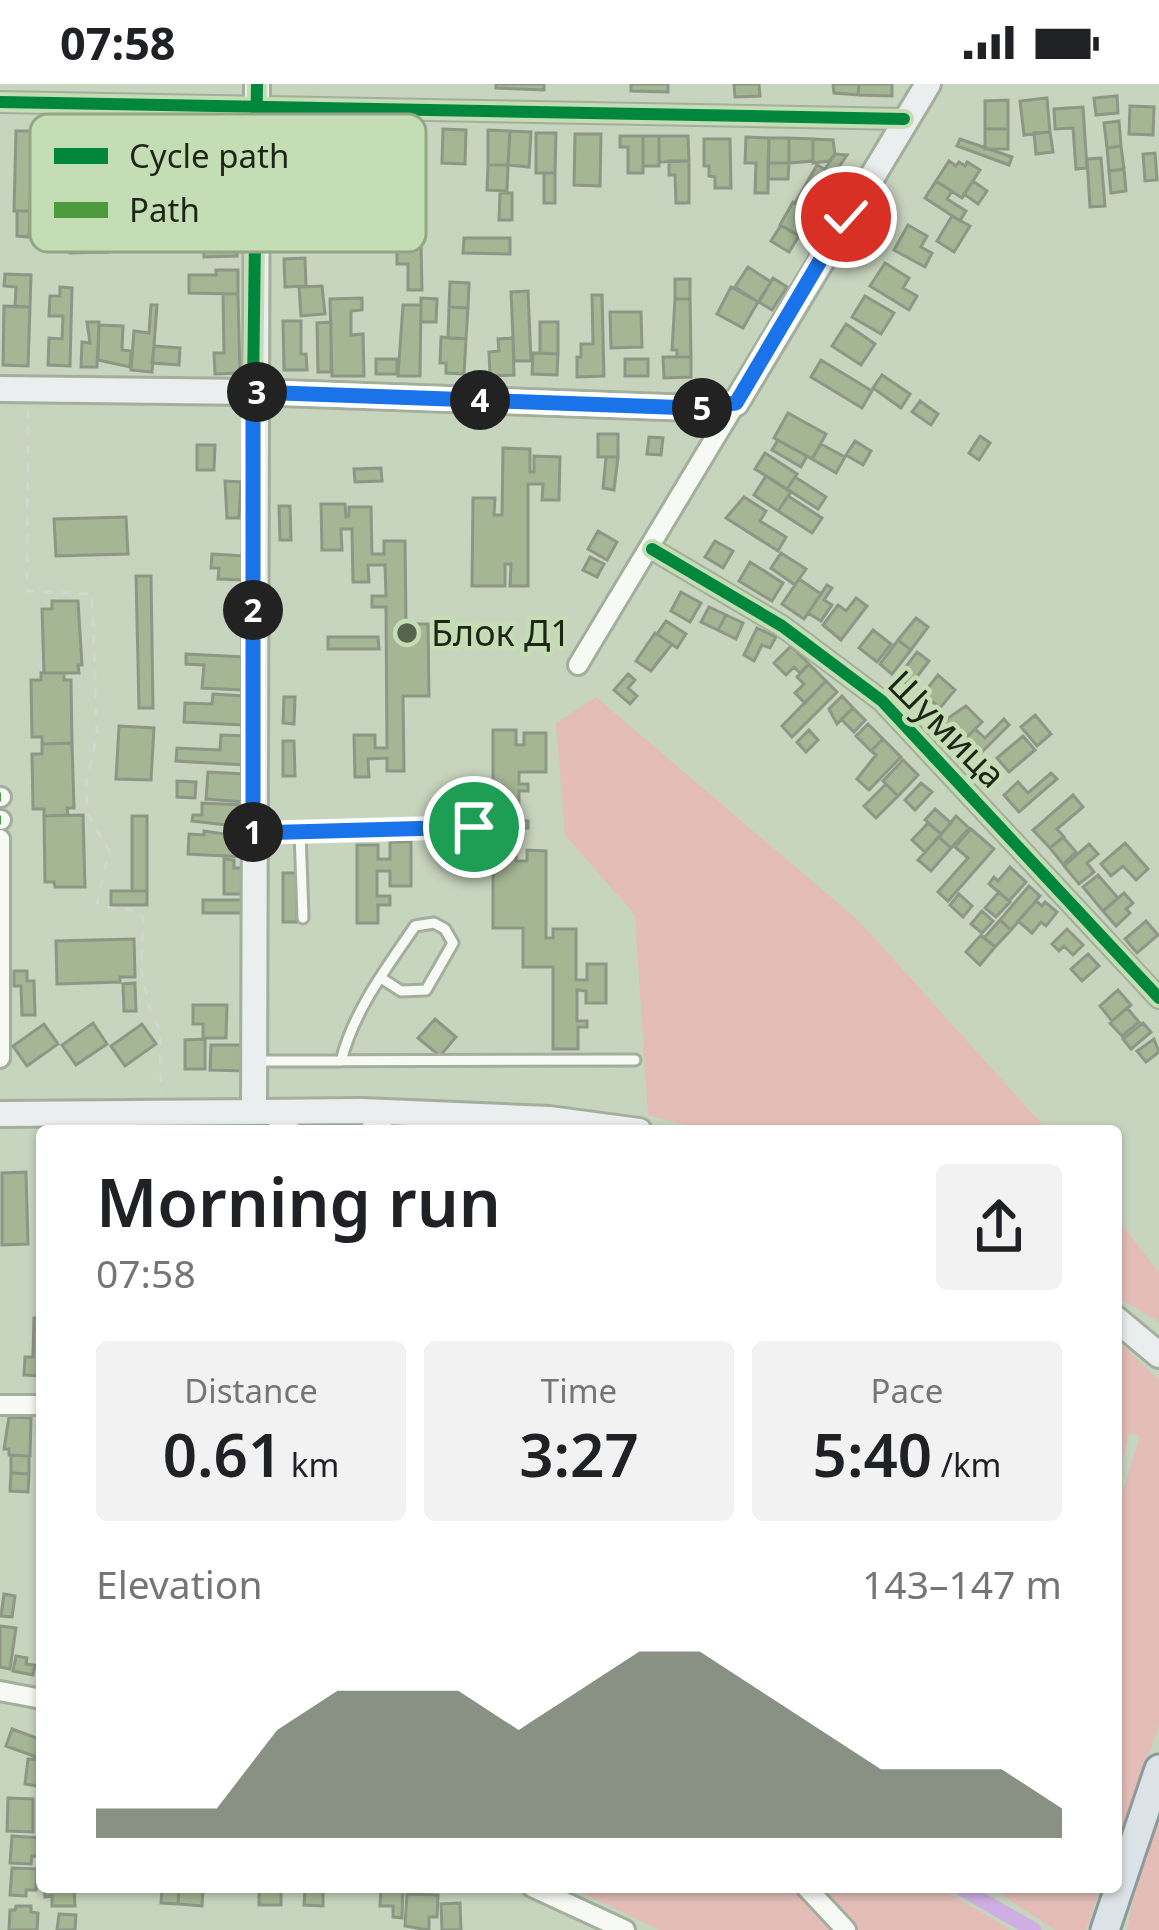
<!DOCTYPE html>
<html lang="en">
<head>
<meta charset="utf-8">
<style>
	body { margin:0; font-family:"Noto Sans",sans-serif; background:#f2f2f2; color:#202124; height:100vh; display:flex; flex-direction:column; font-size:45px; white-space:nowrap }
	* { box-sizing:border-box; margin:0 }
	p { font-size:39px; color:#757577 }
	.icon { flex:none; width:66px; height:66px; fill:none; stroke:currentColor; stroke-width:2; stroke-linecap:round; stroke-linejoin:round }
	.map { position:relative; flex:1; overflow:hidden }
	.side { position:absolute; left:36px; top:1041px; width:1086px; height:768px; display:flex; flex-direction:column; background:#fff; border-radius:12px; box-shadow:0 3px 9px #0004 }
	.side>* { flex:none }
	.pin { position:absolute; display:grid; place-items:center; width:102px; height:102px; color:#fff; margin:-51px; border:6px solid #fff; border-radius:50%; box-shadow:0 3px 12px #0007 }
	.km { position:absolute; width:60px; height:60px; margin:-30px; border-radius:50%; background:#222; color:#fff; font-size:33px; line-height:60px; text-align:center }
	.round { display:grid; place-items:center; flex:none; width:126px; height:126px; border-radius:12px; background:#f2f2f2 }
	.summary { display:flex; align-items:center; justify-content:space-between; height:204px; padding:0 60px }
	h1 { font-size:66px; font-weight:600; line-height:90px }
	.figures { display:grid; grid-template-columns:repeat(3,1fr); gap:18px; height:204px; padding:12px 60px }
	.figures div { display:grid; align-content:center; border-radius:12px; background:#f2f2f2; text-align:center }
	.figures b { font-size:60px; font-weight:600 }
	.figures small { font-size:33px; font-weight:400 }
	.figures p { font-size:33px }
	.chart { height:336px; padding:24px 60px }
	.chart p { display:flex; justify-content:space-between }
	.chart svg { width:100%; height:216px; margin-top:12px; fill:#586251; opacity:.7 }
	.status { display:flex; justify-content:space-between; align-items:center; height:84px; padding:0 60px; background:#fff; direction:ltr }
	.status svg { height:33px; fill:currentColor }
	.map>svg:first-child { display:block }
</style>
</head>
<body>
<div class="status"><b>07:58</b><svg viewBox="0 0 49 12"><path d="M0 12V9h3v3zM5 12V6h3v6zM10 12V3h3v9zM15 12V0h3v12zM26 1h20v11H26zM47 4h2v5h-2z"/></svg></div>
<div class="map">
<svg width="1159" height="1846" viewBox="0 0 1159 1846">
	<rect width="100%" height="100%" fill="#c7d4be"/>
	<!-- green -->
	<path fill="#e4bdb8" d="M596,613L860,838L1048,1047H708L648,1031L635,831L565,751L556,639Z
		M1116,1133L1159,1189V1238L1116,1212Z
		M1116,1255L1159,1296V1641L1116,1763V1430L1140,1352L1129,1349L1116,1403Z
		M1159,1736V1846H1127L1139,1785Z
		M570,1803H938L1011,1846H660Z
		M990,1803H1101L1086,1846H1055Z"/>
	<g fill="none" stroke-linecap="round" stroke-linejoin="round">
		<!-- canal -->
		<path stroke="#cfaee3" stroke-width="15" d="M959,1803L1034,1846"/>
	</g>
	<!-- building -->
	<path fill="#a4b694" stroke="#8d9786" stroke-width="3" d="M496,0H544V6L496,4Z
		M631,0H668V8L631,7Z
		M734,0H759L760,12L735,13Z
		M833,0H859L858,11L834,9Z
		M859,0H892V12L858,11Z
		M1117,12L1118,29L1096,31L1094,14Z
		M1047,14L1050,48L1024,51L1020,17Z
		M1008,16V45H985V17Z
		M1130,22L1154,23L1153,51L1129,50Z
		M1083,23L1087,84L1076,85L1073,44L1055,45L1054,25Z
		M1119,37L1121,62L1107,64L1104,39Z
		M443,45L466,46L465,80L442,79Z
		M985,45H1008V65H985Z
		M488,46L510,47L508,81H488Z
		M16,47H32L30,127H14Z
		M510,47L531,48L529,83L508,81Z
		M1050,48L1053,68L1036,70L1034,49Z
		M536,49H556L555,89H536Z
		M575,50H601L600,102L574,101Z
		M620,52H643V89H628V63H620Z
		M643,52H659V82H643Z
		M659,52H688L689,77L659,78Z
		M746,53L769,54L768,109H755L756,79H745Z
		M769,54H789V79H768Z
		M789,54L813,55V77L789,79Z
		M704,55H730L731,104H715V93L709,92V82H704Z
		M813,55L833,56L835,70L829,77L813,79Z
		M960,55L1012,73L1009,81L957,62Z
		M1121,62L1124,85L1109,87L1107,64Z
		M1155,69L1157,96L1145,97L1143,70Z
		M835,70L847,71L834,90L825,85Z
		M1101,74L1105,122L1090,123L1087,75Z
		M669,77H689V119H676L675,91H669Z
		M949,77L956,82L959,78L965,82L967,78L980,86L962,114L936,97Z
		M768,79H789L788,95H768Z
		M488,81H508L507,107L487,106Z
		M817,81L834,90L812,129L795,119Z
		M1124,85L1126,107L1111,109L1109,87Z
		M544,89H555V119H544Z
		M936,97L952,107L947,115L966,127L960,137L925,114Z
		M973,97L987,107L978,120L964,110Z
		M500,109H512V136H499Z
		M793,118L812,129L799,152L780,141Z
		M17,127H30L29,153L17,152Z
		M952,132L970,142L954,168L937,157Z
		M781,141L799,152L789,168L771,157Z
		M908,141L927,152L921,163L932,169L925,183L894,166Z
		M70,151H107L108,168L70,169Z
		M464,154H510V170L463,169Z
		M237,155V172L204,173L203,156Z
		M397,160H421L422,206H408V180H397Z
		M305,174L306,202L285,203L284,175Z
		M885,179L909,194L903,204L917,212L909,226L870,202Z
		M748,183L771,198L758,218L735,203Z
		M216,186H238V210L189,209V191H216Z
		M5,190L31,191L30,223H15L16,203L4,202Z
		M773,194L787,203L772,226L759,218Z
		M675,195H690V215H675Z
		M450,198L469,199L468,224L449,223Z
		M322,202L325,230L301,232L299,203Z
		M60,203L72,204L70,282L48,281L49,254L62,255L63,232H49L50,212H60Z
		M731,203L758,218L743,244L717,230Z
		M528,207L531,277H514L511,208Z
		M223,210H238L240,289L215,290L214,269H224Z
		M592,211H602L604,292L577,293V273H581V260H593Z
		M865,212L894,229L881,250L852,233Z
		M362,214V226L351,227V251L363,250L364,292H332L330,215Z
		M421,214L437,215L436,238H421Z
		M675,215H690L691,273H677V266H672Z
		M151,221H157L152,288L131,286L134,247L149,249Z
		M403,221H421L420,292H398Z
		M4,222L30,223L28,282L3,281Z
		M449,223L468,224L466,255L448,254Z
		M610,228H641L642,263L611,264Z
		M283,237H301V270H306L307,286H284Z
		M87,238H99L97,283H81L82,258L90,259Z
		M331,238V288H318L317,239Z
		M540,238H558V270L540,269Z
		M846,240L875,260L861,281L832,262Z
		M99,241L123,242L122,266L131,267L130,283L98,276Z
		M441,253L466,255L464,290L446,289V279H440Z
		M513,254L514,291L490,292L489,268L499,267L498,255Z
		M154,262L180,264L179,281L152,279Z
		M533,269L558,270L557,291L532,290Z
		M663,273H691V293L664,294Z
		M376,275H397V290H376Z
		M625,275H648V292H625Z
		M821,276L872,307L862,324L811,293Z
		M882,291L910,310L901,324L873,304Z
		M920,317L938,330L931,341L912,328Z
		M788,329L826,350L812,375L774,354Z
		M598,350H618V373H598Z
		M980,352L990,359L979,376L969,369Z
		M649,353L663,354L661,371L647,370Z
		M778,356L807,372L801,383L772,366Z
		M855,357L871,367L863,381L846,371Z
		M821,360L845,373L836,389L812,375Z
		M197,361H215L214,386H197Z
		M503,364L530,365V388H534V372L560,373L559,416H542L543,400H528V502H510L511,480H505V502H472L473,414H495L494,431H502Z
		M765,369L797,390L787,405L755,385Z
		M606,373H618L614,406L603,404Z
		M381,384L382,397L355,398L354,385Z
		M766,392L791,408L778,427L754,411Z
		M795,393L826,413L818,425L787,405Z
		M225,397L241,398L239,434H227Z
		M788,412L822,434L812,449L778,427Z
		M744,413L766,427L760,437L786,453L778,467L726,434Z
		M321,420H345L346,433L349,432V423H371L372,470H384V457H405L406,540H428L429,612H403L404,687H387V674L368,675L369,693H355L354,651H375V664H387L386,523H372V512H386L385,481H368L369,498H353L352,445H341L342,466H322Z
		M279,422H290L291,456H280Z
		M126,433L128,470L56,472L54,435Z
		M598,447L617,458L607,476L588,465Z
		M715,457L733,467L723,484L705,473Z
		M781,469L806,485L795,501L771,484Z
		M212,470L244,472L243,496L218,495L219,484H211Z
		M590,473L604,480L597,493L583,486Z
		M750,478L783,499L772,517L739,497Z
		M136,492H151L153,624H139Z
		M799,495L821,510L804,535L782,520Z
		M827,501L832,504L824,516L832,521L821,537L808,529Z
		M681,508L701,519L690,538L671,527Z
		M856,514L867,522L841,556L823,541L838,521L846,527Z
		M52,517H78L82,581H78L79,589H44L42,525H52Z
		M709,523L726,531L718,546L701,538Z
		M726,531L743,539L736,555L718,546Z
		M916,534L928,543L911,566L898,556Z
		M666,537L686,550L677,564L657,550Z
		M757,544L776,553L770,564L762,561L754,577L744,571Z
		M873,546L891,560L877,578L859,564Z
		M655,549L672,560L651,587L636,577Z
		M328,553H378L379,565H328Z
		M898,556L911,566L892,590L880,580Z
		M791,562L809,580L800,589L794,583L786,591L774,579Z
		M917,568L929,577L910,602L898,593Z
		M186,570L244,573L242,606L202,604L204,581L186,580Z
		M809,580L826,597L805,619L795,609L804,600L797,593Z
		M41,589H64V596H71L72,659L42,660V653H32L31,596H41Z
		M628,590L635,596L628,604L637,612L630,620L614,606Z
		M938,591L955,606L940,624L923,610Z
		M826,597L837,608L792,653L782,642Z
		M213,610L243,612L242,641L184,638L185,619L212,620Z
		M842,612L853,624L837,640L829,625Z
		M284,613H295L294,640L283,639Z
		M966,622L982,638L961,659L941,639Z
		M853,624L865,636L854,648L841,635Z
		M1035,631L1051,650L1037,662L1021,643Z
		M1004,635L1009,641L976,674L961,659L975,645L985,654Z
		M868,640L883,655L871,667L856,652Z
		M119,642L154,644L151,696L116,695Z
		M493,646H516V661H524V649H546V688H519V700H528V707H519V736L528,737V744H511V760H516V777H527V766L546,767V854H553V845H576V896H587V880H606V919H586V907L577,906V937H587V943H578V965H553V883H523V844H493Z
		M809,646L818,656L806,668L797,658Z
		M221,651L245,652L244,681L176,677L177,664L220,666Z
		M1023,652L1035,666L1009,688L997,674Z
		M883,655L901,673L869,706L857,695L876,671L871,667Z
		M283,657H294L295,692H283Z
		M72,659L74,724H67L68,731L44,732V725H33L32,670H42V660Z
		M903,676L918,691L898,712L883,697Z
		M208,688L245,690L244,718L206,715Z
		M1051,689L1057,695L1019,728L1004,711L1018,698L1028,709Z
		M177,697L196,698L195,714L177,713Z
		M921,699L932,708L915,726L905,716Z
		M886,700L898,712L876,734L864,722Z
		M1073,711L1083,723L1057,745L1064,753L1050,764L1033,746Z
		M202,719L244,721V743L192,737L193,731H202Z
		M935,725L951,739L941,750L925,736Z
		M83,731L85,803H55L54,798H45L44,732Z
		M132,732H147V807H132Z
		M956,732L969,744L951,764L939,753Z
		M928,739L941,750L925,768L912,756Z
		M971,745L994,765L948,817L938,808L968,774L955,763Z
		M204,747L245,753L244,773L188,770L189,750L204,751Z
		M939,753L951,764L931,787L918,776Z
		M1063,753L1076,768L1063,780L1050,764Z
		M390,758H411V802H390V787H377V812H390V821H378V839H357V761H378V775H390Z
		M1125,759L1148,785L1136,796L1123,782L1111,792L1101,780Z
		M1089,760L1098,770L1087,779L1094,788L1079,800L1064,782Z
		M224,775L234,776V784H245V810H224Z
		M1010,783L1026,798L1009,817L989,800L994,793L998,797Z
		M283,789H297V838H283Z
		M1098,791L1118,814L1103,827L1083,803Z
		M1029,802L1040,812L1011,846L1000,836Z
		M111,807H147V821H111Z
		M999,808L1010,818L996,833L985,824Z
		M1124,809L1133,819L1126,825L1130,829L1116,842L1103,827Z
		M959,810L972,822L963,833L950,821Z
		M203,816H245V829H203Z
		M1036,817L1042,822L1045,818L1057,828L1046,842L1041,838L1032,849L1018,837Z
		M982,827L993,837L982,849L971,840Z
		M1000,836L1011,846L995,863L984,854Z
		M1146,837L1158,851L1137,869L1125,855Z
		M1067,845L1083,861L1073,871L1064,862L1059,867L1052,860Z
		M981,851L995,863L980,881L966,868Z
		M134,855L135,893H120V898L57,900L56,857Z
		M1088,870L1099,882L1082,897L1071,885Z
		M14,887H27V897H34L35,931H22L21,902H14Z
		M135,899L136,927H124L123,900Z
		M1118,906L1131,921L1112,937L1100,922Z
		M193,921H227L226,954H203V940H193Z
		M1127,924L1139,938L1122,952L1110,939Z
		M435,935L456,953L440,972L418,954Z
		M93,939L107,960L76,981L62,961Z
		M1143,939L1151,948L1131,965L1123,955Z
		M44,940L58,960L27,982L13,962Z
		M142,940L156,960L125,982L111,962Z
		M205,955V985H185V956Z
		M1154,955L1159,968L1146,978L1137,967Z
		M211,961H246V987L210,986Z
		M26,1088L28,1160L2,1161V1089Z
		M34,1234H42V1292L24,1291L25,1273H33Z
		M9,1333L31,1334L30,1372L9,1371V1365H4Z
		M11,1371L29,1372V1390L11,1389Z
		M11,1389L29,1390L28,1408L10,1407Z
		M4,1510L15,1512L12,1533L1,1532Z
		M0,1542L16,1544L10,1585L0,1583Z
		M16,1572L27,1574L26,1580L35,1581L33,1591L13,1587Z
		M12,1645L42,1656V1675L6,1662Z
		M28,1675L41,1676L38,1702L25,1700Z
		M8,1714L33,1715V1748L7,1747Z
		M12,1752L42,1754V1773L32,1772L31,1780L10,1779Z
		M12,1784L37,1785L36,1806H26V1812L10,1811Z
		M44,1803H74L75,1822H52V1812L45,1813Z
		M162,1803H179L178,1820L161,1819Z
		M179,1803H203L202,1822L178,1820Z
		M259,1803H281V1821H259Z
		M381,1803H403L402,1834L393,1833V1822H380Z
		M305,1805L323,1806V1822L304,1821Z
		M407,1810L438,1811L437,1833H429V1846L405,1842Z
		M460,1819L461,1846H442L441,1820Z
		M16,1822H31V1828L38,1829L37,1846H9L10,1826H15Z
		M59,1830L76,1831L75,1846H57Z"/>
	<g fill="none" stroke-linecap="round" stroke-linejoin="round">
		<defs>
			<path id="lane" d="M300,748L303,834
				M258,749L474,743
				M256,977L635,976
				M341,977C354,926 386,885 415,842L434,839L445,845L453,859L426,906L401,907L381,894"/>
			<path id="street" d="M0,18L904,35
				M652,465L782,542L882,617L1159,914
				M578,581L736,319
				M0,713H1
				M0,736H1
				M0,755V974
				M267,1027L292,1047
				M369,1047L392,1028
				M0,1321H42
				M0,1607L42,1615
				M532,1803L625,1846
				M806,1803L846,1846"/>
			<path id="secondary" d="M0,305L253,308L693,324L736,319L928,0
				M254,1027L257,0
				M0,1030L362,1027L549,1035L639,1047
				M1116,1235L1159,1271"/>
			<path id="primary" d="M1105,1846L1159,1685"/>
		</defs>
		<!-- lane casing -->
		<use href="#lane" stroke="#a4ae9c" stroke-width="15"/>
		<!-- street casing -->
		<use href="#street" stroke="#a4ae9c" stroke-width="24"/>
		<!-- secondary casing -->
		<use href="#secondary" stroke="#a4ae9c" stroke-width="30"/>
		<!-- primary casing -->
		<use href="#primary" stroke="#8b9b9b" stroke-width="33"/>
		<!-- path -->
		<path stroke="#d1d6ce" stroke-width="3" stroke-dasharray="9 9" stroke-linecap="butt" d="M28,325L27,507L92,510L97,651L86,700L87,728L109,767L97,819L114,825L137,826L143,834L141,886L149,922L160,946L161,1008"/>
		<!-- lane -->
		<use href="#lane" stroke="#f7f9f5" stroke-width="9"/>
		<!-- street -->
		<use href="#street" stroke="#f7f9f5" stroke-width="18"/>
		<!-- secondary -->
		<use href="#secondary" stroke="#eaeeee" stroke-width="24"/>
		<!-- primary -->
		<use href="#primary" stroke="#dce3e6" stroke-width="27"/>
		<!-- quiet -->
		<path stroke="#4c9b3d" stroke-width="9" stroke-dasharray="18 9" stroke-linecap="butt" d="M0,713H1
			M0,736H1"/>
		<defs>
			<path id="cycleway" d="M257,0L253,308L693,324L736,319
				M0,18L904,35
				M652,465L782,542L882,617L1159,914"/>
		</defs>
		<!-- cycleway casing -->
		<use href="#cycleway" stroke="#c5ddb5" stroke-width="20"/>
		<!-- cycleway -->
		<use href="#cycleway" stroke="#00873e" stroke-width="12"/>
	</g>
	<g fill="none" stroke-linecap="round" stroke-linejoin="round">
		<defs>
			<path id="route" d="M474,743L253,749V308L693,324L736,319L846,133"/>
		</defs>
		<!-- route casing -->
		<use href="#route" stroke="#fff" stroke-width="24"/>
		<!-- route -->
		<use href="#route" stroke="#1a73e8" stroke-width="15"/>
	</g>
	<!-- markers -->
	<circle fill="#586251" stroke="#c5ddb5" stroke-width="4.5" cx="407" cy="549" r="12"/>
	<g text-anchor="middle" stroke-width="9" stroke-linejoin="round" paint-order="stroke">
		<!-- poi labels -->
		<g font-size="36" fill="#1d2516" stroke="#c5ddb5" text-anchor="start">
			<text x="431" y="562">Блок Д1</text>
		</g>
		<!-- street labels -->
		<g font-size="36" fill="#1d2516" stroke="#c5ddb5">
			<text transform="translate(947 645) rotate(45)" y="13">Шумица</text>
		</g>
	</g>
	<!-- legend -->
	<rect x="30" y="30" width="396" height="138" rx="18" fill="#c5ddb5" stroke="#93a685" stroke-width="3"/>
	<rect x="54" y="64" width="54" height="16" fill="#00873e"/>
	<rect x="54" y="118" width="54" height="16" fill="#4c9b3d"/>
	<g font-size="33" fill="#1d2516">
		<text x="129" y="84">Cycle path</text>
		<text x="129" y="138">Path</text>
	</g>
</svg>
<div class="pin" style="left:474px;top:743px;background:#1e9e55"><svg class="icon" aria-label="arrive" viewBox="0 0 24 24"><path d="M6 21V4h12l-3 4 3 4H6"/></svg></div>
<div class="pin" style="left:846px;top:133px;background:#d93025"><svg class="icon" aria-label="check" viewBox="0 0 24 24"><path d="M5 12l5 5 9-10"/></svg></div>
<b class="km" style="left:253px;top:748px">1</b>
<b class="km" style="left:253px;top:526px">2</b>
<b class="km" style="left:257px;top:308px">3</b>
<b class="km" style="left:480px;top:316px">4</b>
<b class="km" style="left:702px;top:324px">5</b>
<section class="side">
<div class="summary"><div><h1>Morning run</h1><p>07:58</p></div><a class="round"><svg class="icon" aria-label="share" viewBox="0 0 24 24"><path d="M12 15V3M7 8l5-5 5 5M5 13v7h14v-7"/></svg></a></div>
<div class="figures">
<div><p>Distance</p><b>0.61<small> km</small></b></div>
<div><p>Time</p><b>3:27</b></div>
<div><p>Pace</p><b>5:40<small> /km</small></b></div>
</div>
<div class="chart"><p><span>Elevation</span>143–147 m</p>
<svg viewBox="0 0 160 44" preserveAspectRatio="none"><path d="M0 44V38L10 38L20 38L30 22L40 14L50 14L60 14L70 22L80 14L90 6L100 6L110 14L120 22L130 30L140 30L150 30L160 38V44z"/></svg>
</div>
</section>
</div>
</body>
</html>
